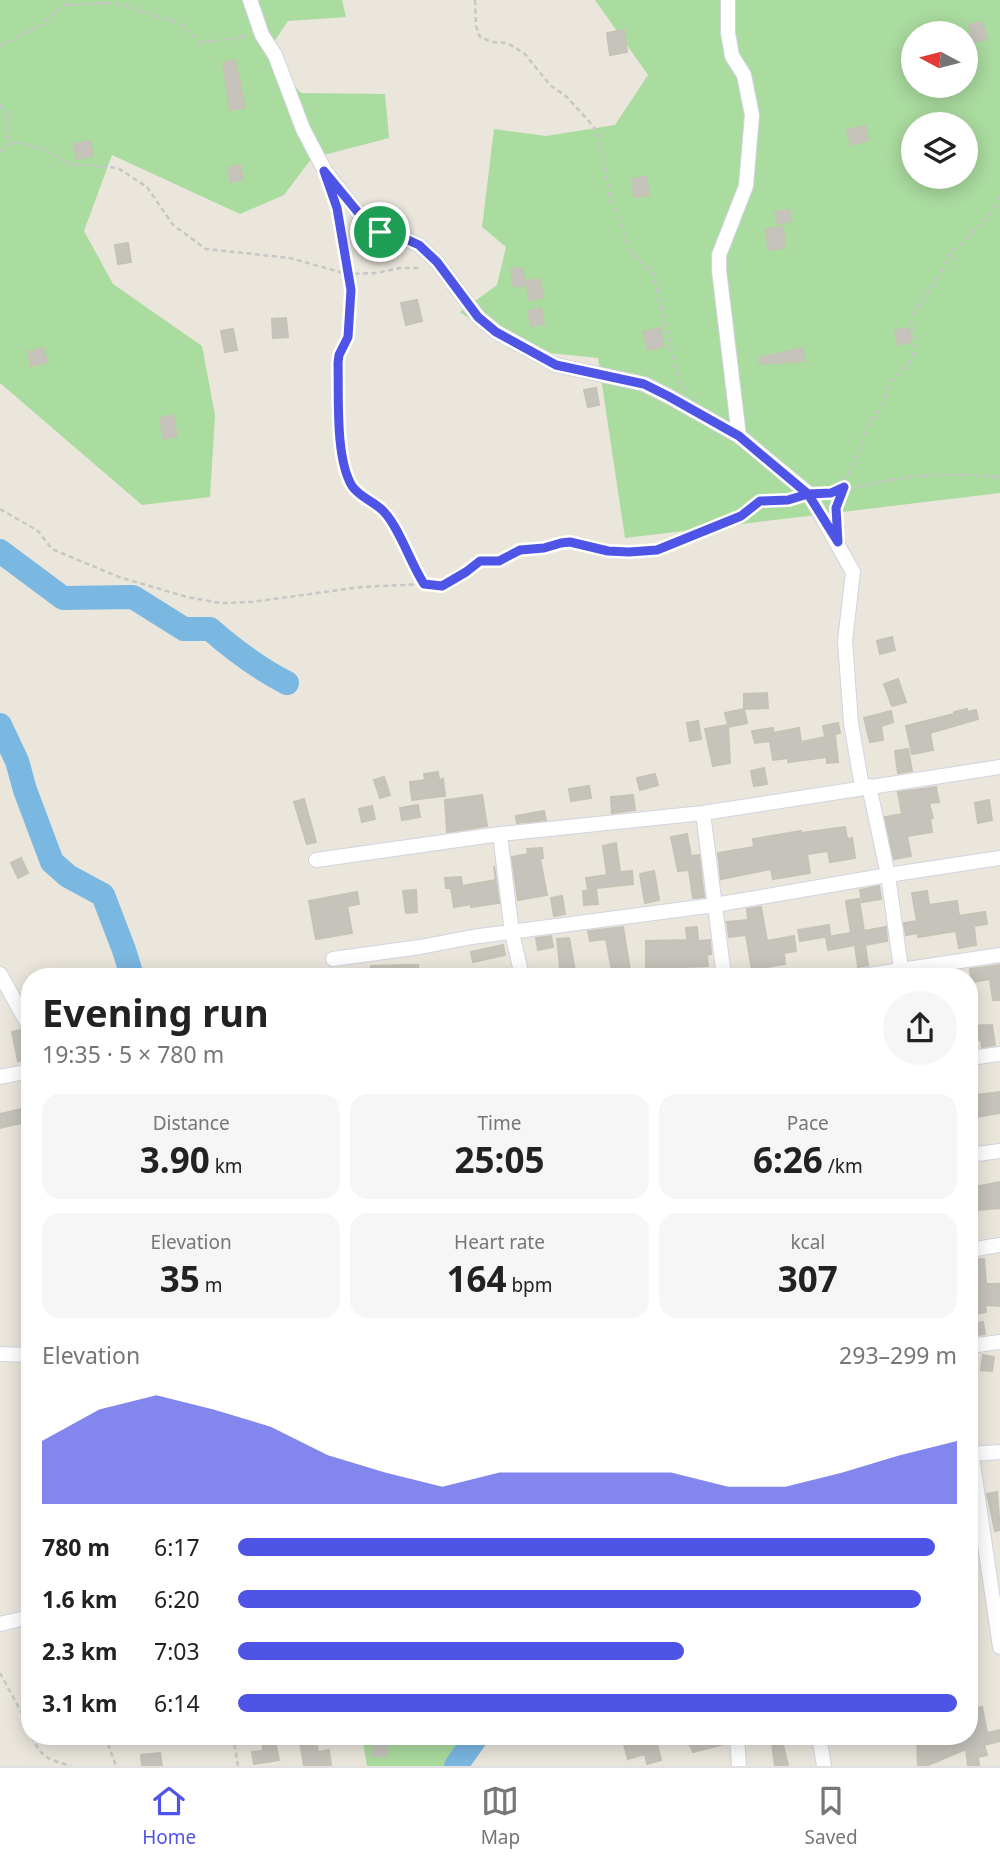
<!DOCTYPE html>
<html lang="en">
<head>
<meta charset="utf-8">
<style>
	body { margin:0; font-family:"Noto Sans",sans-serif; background:#f6f6f6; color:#222; height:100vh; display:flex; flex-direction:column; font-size:26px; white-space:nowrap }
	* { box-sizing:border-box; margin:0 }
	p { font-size:23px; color:#767676 }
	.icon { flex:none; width:38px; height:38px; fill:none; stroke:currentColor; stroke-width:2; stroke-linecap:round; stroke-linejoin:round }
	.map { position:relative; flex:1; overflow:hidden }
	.panel { position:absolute; left:21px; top:968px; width:957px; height:777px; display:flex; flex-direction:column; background:#fff; border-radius:28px; box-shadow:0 4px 18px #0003 }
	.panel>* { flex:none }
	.needle { width:46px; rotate:277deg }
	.tools { position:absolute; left:901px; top:21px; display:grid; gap:14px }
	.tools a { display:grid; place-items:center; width:77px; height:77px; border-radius:50%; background:#fff; box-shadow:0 4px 18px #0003; font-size:35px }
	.pin { position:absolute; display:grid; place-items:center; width:60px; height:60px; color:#fff; margin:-30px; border:4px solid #fff; border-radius:50%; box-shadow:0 2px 7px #0007 }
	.round { display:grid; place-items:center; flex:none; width:74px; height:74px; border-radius:37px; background:#f6f6f6 }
	.head { display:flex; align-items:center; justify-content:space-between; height:119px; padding:0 21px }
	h1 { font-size:38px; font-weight:700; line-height:52px }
	.stats { display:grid; grid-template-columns:repeat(3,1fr); gap:10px; height:119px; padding:7px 21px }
	.stats div { display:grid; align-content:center; border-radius:18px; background:#f6f6f6; text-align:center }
	.stats b { font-size:35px; font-weight:700 }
	.stats small { font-size:19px; font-weight:400 }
	.stats p { font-size:19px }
	.chart { height:196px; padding:14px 21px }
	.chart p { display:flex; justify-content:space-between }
	.chart svg { width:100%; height:126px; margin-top:7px; fill:#4e54e6; opacity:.7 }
	ul { padding:0 21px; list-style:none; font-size:23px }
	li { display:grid; grid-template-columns:112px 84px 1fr; align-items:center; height:52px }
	li i { height:18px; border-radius:9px; background:#4e54e6 }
	.tabs { display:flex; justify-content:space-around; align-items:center; height:98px; border-top:2px solid #e0e0e0; background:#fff; font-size:19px; color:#767676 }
	.tabs a { display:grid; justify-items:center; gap:4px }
	.tabs .current { color:#4e54e6 }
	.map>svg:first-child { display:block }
</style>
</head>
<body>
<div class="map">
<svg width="1000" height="1766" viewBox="0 0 1000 1766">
	<rect width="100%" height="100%" fill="#eae6dc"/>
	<!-- green -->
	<path fill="#aadb9f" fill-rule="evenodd" d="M0,0H342L346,17L288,21L265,55L301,93L385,94L389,138L312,158L284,195L240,214L112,155L84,231L113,284L202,346L215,415L210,497L142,505L0,383Z
		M595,0H1000V493L625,538L598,358L511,349L460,312L497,285L506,247L482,227L494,129L546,136L615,125L648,75ZM914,33H966V86H914ZM914,124H966V177H914Z
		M362,1736H477L456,1766H367Z"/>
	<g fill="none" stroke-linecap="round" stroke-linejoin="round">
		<!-- river -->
		<path stroke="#7ab7e1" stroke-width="24" d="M0,551L63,598L133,597L184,629H210C235,651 258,668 287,683
			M0,725L17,761L25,790L52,862L68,876L103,895L124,950L132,976
			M456,1766L477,1736"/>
	</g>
	<!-- building -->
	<path fill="#c5c3bc" stroke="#c5c2b6" stroke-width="2" d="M982,22L987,39L973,42L969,25Z
		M624,30L627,52L610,55L607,33Z
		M235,60L245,108L230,110L223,63Z
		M865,126L868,140L851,145L847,130Z
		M90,141L93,156L77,159L74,144Z
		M240,165L243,179L231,182L228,168Z
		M646,177L649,195L634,197L632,179Z
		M789,210L791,221L778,224L775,212Z
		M783,227L785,248L768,250L766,229Z
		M128,243L131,262L118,264L115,245Z
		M522,268L525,285L514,287L511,269Z
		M540,279L543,297L529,300L526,281Z
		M417,300L422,321L406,325L401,303Z
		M541,308L544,324L531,326L528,311Z
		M286,318L288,337L273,338L272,319Z
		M660,328L664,346L648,350L643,332Z
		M909,328L911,342L898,345L895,330Z
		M233,329L237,350L225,352L221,331Z
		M43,348L47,362L31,366L28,352Z
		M803,348L804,361L760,364L759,358Z
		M596,388L599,405L588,407L584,390Z
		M173,415L177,436L164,439L160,418Z
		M892,637L895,650L880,654L877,641Z
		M898,679L906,702L892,706L884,684Z
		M767,693L768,708L744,709V694Z
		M744,709L747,723L728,727V725L730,763L713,766L705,729L728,725L725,713Z
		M967,709V712L976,710L978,719L930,733L933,750L912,754L906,726L954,714V712Z
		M891,711L893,722L881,726L883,740L870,742L864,718Z
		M698,721L701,739L690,741L687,723Z
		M838,723L840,733L825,736L823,726Z
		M773,728V733L799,728L801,742L835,735L838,762L827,763V757L788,762V758L773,760L770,741L755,743L752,731Z
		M908,749L912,771L898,773L895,751Z
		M764,768L767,784L754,786L751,771Z
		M438,772L439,780L443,779L445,796L412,800L410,782L425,780L424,774Z
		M655,774L658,785L640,790L637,778Z
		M384,777L390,795L380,798L374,780Z
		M589,786L591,798L571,801L569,789Z
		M936,787L939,802L929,803L933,818H930L932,832L907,836L911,856L894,859L885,817L902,814L898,792Z
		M482,795L487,826L447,832L445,800Z
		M633,795L635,810L612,813L611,797Z
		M304,799L316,842L307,844L294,802Z
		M989,800L992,820L978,823L975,803Z
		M418,805L420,817L402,820L400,808Z
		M372,806L375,819L362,822L359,809Z
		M544,811L546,820L517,823L516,816Z
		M845,827L847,839L852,838L855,858L830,862L828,851L807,854L810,873L773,879L771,869L721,879L718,853L754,847L753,839L801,831V833Z
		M687,834L691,856L699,855L704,897L693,898L689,870L678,871L671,837Z
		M616,843L620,872L632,871L633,884L588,889L586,878L607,875L603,846Z
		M542,848L543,858L540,859L547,895L518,900L512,857L528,854L527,849Z
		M21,858L28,873L18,878L11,863Z
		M494,866L499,903L471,907V904L454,907L451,888H446L445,878L461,877L462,886L496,880Z
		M654,871L659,900L645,903L640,874Z
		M879,886L881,899L862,902L860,890Z
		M596,889L598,904L584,905L583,891Z
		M416,890L417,912L406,913L403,891Z
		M927,891L929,905L957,901L959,916L985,912L987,924L974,926L976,945L959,948L956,931L918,937V933L906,935L904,923L917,921L912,893Z
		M357,892L359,904L347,906L352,933L316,939L309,901Z
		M562,896L565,914L554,916L551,898Z
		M859,899L864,931L886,927L887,941L865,945L868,965L858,967L855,945L828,950L826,937L851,933L846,901Z
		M761,907L767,941L794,936L796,951L784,953L785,964L767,967L768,976H753L746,935L729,937L727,922L748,920L747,909Z
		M829,925L830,936L800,941L798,930Z
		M623,927L631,976H613L606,939L590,941L588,931Z
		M697,927L698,941L710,940L711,954L707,955L708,966L686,967V971L646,974V941L687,940L686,928Z
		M551,936L553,947L538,950L536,938Z
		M569,938L576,976H561L557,939Z
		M503,945L505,955L473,962L471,952Z
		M406,965H418L419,976H371V966Z
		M1000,965V1000H993L990,979L972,982L970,969Z
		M992,1025L995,1045L982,1047L981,1040H970V1026Z
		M20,1030L25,1036L28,1048L30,1047V1059L18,1061L12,1032Z
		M1000,1092V1113L970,1118V1096Z
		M30,1107V1121L0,1128V1114Z
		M1000,1182V1208L979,1210L975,1187Z
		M984,1259L986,1284H1000V1306L985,1305L986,1312L975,1314L972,1292H970V1260Z
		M983,1322L985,1334L970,1336V1324Z
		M983,1355L994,1357L992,1371L981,1370Z
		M997,1492L1000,1530L995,1531L987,1494Z
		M982,1707L987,1733L1000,1730V1741L984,1745L987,1755L978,1757L979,1766H968L966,1749L926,1766H918L917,1736H927V1744L939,1740L940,1744L970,1736V1710Z
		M262,1736H274L279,1760L254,1764L252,1752L263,1751Z
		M299,1736H315L318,1752L329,1750L331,1766H304Z
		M375,1736H388L387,1756H373Z
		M640,1736H655L661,1760L647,1764L645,1754L628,1759L624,1745L641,1741Z
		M686,1736H727L728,1743L693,1752Z
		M782,1741L788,1765L775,1766L772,1743Z
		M160,1753L162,1766H142L141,1755Z"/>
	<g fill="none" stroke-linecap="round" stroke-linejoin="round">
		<defs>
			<path id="minor" d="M250,0L262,35L275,55L303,129L325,171L361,216L380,231L395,234L419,245L437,262L478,317L496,332L556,365L644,384L668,396L739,436L809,494L853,572L845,641L851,723L862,787
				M728,0V33L732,56L744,75L752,115L746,186L719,255V270L739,436
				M869,786L888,875L902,976
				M703,813L724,976
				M500,834L512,933L522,976
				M316,860L500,834L703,813L1000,767
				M333,959L420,947L472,937L715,905L888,875L1000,858
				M0,974L30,1028
				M862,976L1000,955
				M970,1058L1000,1054
				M0,1077L30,1071
				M970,1155L1000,1151
				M970,1250L1000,1245
				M970,1346L1000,1342
				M0,1354L30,1355
				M970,1444L1000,1647
				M970,1454L1000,1452
				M0,1624L30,1617
				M737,1736L739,1766
				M819,1736L824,1766"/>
		</defs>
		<!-- minor casing -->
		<use href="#minor" stroke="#d2d3e0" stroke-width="16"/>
		<!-- path -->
		<path stroke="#c7c7c7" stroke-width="2.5" stroke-dasharray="5 3.5" stroke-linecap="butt" d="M475,0L476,26L480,37L492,42L507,43L524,53L550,85L567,97L595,128L603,154L610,199L618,216L629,250L653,273L678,377L684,390
			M0,46L41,25L64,5L108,3L128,6L180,24L201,43L248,36
			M0,105L10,118L6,134L11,142
			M0,152L11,142L26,144L51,153L69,164L118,168L147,187L173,225L206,249L290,258L347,274L377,273L400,268H422
			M337,207L351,290L348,337L339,355L338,364C339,396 335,458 352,486C361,500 380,503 389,517C402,539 410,563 424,584L442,586L466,572L480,561H499L520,550L544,548L561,543L570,542L608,551L629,552L657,549L741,516L760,501L795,499
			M825,494L843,487L849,489C898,476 949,471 1000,478
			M0,509L38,531L52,549L119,577L187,597L220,603L252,602L361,587L424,584
			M837,515L836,508L843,487L870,423L881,408L890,383L909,364L913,357L915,341L911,323L913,313L938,278L949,255L985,221L994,208L1000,193
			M0,1673L30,1728
			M32,1736C40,1758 50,1760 71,1766
			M105,1736L116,1766
			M233,1736L238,1766"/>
		<!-- minor -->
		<use href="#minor" stroke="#fff" stroke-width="14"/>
	</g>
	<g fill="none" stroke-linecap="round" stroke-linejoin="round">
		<defs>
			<path id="route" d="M380,232L361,216L324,171L337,208L351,290L348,337L339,355L338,363C339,396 335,458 352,486C360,498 376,502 385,513C399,528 411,564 424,584L442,586L466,572L480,561H499L520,550L544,548L561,543L570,542L608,551L629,552L657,550L741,516L760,501L788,500L808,494L838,542L836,508L844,487L831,493L808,494L739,436L668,396L644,384L556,365L496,332L478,317L437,262L419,245L395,234L380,232"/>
		</defs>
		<!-- route casing -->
		<use href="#route" stroke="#fff" stroke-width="14"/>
		<!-- route -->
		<use href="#route" stroke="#4e54e6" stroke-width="9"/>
	</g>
</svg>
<div class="tools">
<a><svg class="needle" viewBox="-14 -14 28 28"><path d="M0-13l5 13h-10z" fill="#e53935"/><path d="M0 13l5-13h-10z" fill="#767676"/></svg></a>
<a><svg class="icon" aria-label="layers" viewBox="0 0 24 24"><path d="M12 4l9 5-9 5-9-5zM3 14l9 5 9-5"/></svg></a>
</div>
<div class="pin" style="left:380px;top:232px;background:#1e9e55"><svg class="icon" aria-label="arrive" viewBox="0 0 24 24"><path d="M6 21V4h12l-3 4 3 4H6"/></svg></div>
<section class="panel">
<div class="head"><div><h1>Evening run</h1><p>19:35 · 5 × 780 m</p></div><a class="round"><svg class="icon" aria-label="share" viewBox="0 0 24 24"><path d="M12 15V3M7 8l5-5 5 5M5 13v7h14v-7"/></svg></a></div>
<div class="stats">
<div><p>Distance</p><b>3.90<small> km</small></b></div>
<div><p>Time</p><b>25:05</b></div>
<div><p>Pace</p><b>6:26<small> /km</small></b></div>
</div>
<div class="stats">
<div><p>Elevation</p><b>35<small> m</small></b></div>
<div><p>Heart rate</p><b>164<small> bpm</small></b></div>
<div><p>kcal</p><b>307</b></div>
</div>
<div class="chart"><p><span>Elevation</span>293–299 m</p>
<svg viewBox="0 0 160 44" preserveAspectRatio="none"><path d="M0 44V22L10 11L20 6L30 11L40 17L50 27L60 33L70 38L80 33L90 33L100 33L110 33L120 38L130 38L140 33L150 27L160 22V44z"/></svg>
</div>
<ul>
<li><b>780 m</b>6:17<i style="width:97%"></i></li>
<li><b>1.6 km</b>6:20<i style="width:95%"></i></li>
<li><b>2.3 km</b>7:03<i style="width:62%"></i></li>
<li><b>3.1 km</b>6:14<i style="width:100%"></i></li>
</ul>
</section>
</div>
<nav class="tabs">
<a class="current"><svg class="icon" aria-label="home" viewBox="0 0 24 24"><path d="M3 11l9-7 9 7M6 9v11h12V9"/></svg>Home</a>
<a><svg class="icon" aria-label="map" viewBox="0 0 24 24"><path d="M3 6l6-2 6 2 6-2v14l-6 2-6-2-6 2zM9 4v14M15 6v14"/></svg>Map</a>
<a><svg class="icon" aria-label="saved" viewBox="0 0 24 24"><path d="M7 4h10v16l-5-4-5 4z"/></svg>Saved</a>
</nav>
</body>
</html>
